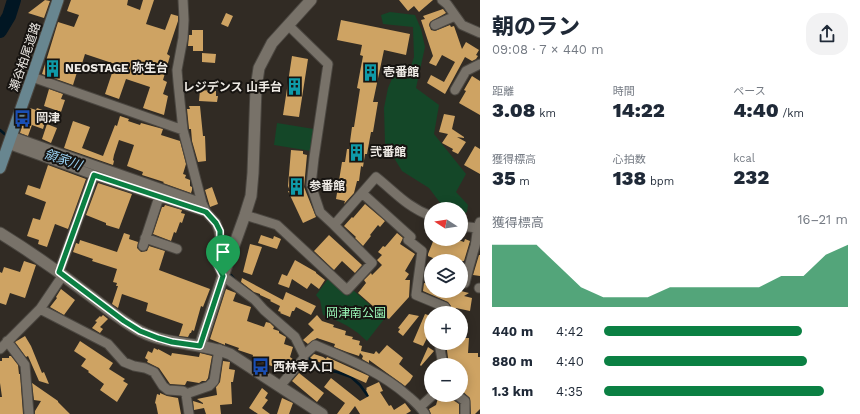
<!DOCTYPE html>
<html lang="ja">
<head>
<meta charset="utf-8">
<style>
	body { margin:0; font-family:"Work Sans","Noto Sans JP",sans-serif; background:#f2f2f3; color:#1f2937; height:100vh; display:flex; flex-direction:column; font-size:15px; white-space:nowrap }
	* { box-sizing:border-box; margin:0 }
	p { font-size:13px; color:#747a83 }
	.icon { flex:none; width:22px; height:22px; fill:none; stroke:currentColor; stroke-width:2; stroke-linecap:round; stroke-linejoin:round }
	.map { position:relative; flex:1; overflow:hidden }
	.side { display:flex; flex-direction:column; background:#fff; width:380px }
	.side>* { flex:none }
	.needle { width:26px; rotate:282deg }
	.controls { position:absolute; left:424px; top:202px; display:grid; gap:8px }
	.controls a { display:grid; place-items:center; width:44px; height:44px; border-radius:50%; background:#fff; box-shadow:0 2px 10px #0003; font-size:20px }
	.pin { position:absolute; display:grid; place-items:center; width:34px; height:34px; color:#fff; margin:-41px -17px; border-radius:50% 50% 50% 0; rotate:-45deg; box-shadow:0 0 4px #0007 }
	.pin .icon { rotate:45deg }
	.round { display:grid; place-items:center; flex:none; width:42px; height:42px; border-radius:16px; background:#f2f2f3 }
	.overview { display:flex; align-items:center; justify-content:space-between; height:68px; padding:0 12px }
	h1 { font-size:22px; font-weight:800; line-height:30px }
	.figures { display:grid; grid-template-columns:repeat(3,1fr); gap:6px; height:68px; padding:4px 12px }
	.figures div { display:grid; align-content:center }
	.figures b { font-size:20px; font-weight:800 }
	.figures small { font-size:11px; font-weight:400 }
	.figures p { font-size:11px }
	.chart { height:112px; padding:8px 12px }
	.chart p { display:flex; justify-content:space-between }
	.chart svg { width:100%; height:72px; margin-top:4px; fill:#0b8043; opacity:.7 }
	ul { padding:0 12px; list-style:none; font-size:13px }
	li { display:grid; grid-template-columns:64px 48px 1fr; align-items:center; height:30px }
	li i { height:10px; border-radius:5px; background:#0b8043 }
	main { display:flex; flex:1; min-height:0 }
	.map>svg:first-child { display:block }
</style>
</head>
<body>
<main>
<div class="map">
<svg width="480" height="414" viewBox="0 0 480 414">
	<rect width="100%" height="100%" fill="#312b24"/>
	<!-- green -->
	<path fill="#144728" d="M390,12L415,15L421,29L425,47L416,88L439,105L434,134L466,174L456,192L468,205L467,212L461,215V209H447L444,208L429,188L402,171L385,143L384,108L388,88L397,67L411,66L414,57L413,27L383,24L381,15Z
		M277,123L314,129L311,151L274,145Z
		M328,279L348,296L353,290L385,318L367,341C363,338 359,333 355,331C345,324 335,319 323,315L320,300L316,295Z"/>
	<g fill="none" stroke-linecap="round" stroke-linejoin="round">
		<!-- stream -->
		<path stroke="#011623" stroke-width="2.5" d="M0,130L7,136
			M231,275L235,280
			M308,354L309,358L324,370L337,372L351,377L360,385L370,399"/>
		<!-- river -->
		<path stroke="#011623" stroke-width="14" d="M0,31L9,16L14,0"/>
	</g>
	<!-- building -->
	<path fill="#cea363" d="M45,0L50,1L44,18L28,13Z
		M71,0H128L127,5L140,10L143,0H154L146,24L165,30L171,14L178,16V21L167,54L170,56L163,80L167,82L163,94L168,96L164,115L143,108L150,87L126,79L119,99L105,94L115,64L85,54L80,70L78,69L73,85L42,74L58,22L74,27L79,15L67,11Z
		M399,0H433L419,12L414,6L408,11Z
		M443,9L446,13L430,22L429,25L431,30L435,31L450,25L451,27L454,26L462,49L466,42L479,50L476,55L478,56L476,59L472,61L465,57L445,94L427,83L431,75L444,82L455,62L442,55L436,66L429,63L433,56L421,20L425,19L423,16Z
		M226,13L233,16L228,27L221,24Z
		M341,20L410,34L406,55L384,50L373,102H378L373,132H371L367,154H365L363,167L361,166L359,181H357L354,193L344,204L345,201L336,199L342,162H345L347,149H349L352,127H354L360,89L357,88L363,56L360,55L362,45L337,40Z
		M192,30H203V51H193V46H188L189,35H192Z
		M202,53L216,54L215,63L202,62Z
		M292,56L308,59L299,117L283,115Z
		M472,76L480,81V115L459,103L466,91L464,90Z
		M49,89L63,94L61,99L65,100L61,112L44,106Z
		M200,90L216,91V96H218L217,102L199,101Z
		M189,106H200L203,136H205L206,161L198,162L192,141L191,129H189L187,109H190Z
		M30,108L36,110L37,108L48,112L43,129L32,125L28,136L20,133L23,123H25Z
		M444,114L455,116L452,129L464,137V138L457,137L466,142L458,154L452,151L453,149L442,143L448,134L439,132Z
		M120,116L129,119L128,121L140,125L141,123L163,129L161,135L180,141L186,164L183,174L186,175L185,178L190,180V186L192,187V190L191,193L163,183L164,182L142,175L143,172L127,166L134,145L119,140L114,155L113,160L114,161L113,165L64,148L73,121L90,127L82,148L103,156L115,125L117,126Z
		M47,124L57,128L51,143L42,139Z
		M475,146L480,149V174L464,165Z
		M291,150L303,151V154L307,155L304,187L316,217L303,223L288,191H290L288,186Z
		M48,165L86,179L68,229L55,224L47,247L38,244L39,240L27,236L33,218L40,220L46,202L25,194L28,185L40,189Z
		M98,183L132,194L119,229L106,225V223L86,215Z
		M212,187L218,204L210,207L205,190Z
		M365,204L385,221L380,227L378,225L370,235L371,236L363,246L355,238L356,237L344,226L352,217L353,218Z
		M165,205L182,210L181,213L185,214L182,223L180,222L176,233L174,232L171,241L153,234L162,207H164Z
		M124,233L130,235L129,239L138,242L137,248L141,252L147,251L149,246L165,251L159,270L210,289L203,307L201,306L194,331L192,330L191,333H190L188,337L179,336L183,324L146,311L148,303L122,294L118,308L112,304L118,286H116L117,283L113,282L117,269L92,261L93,259L73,252L76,243L79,244L80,240L117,252Z
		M397,233L403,238L400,244L415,254L405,271L409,274L405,280H410L409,297L389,319L387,318L385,320L381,316L382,314L358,293L366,283L364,280L371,273L372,275L382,265L377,260L382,255L378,252L383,246L385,247Z
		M261,235L273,239L274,236L281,239L277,249L258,243Z
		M329,235L362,265L355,273L342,261L334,270L314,251Z
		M434,239H455L464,242L465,239L470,241L464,261H440L428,256V254Z
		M250,244L262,247L252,275L243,272Z
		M479,255H480V276L473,275Z
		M295,260L316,272V273L325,280L319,289L311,283L307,289L292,279L289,288L278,284L282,274L287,276Z
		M24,261L36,265L25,298L10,293L6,305L0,303V272L2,273L4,267L20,272Z
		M242,278L283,300L286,292L316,306L311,315L296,307L294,311H292L290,317L280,313L281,312L278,311L280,306L270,301L271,300L260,295V294L254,292L241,282Z
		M424,283L431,284V291H461L469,293L464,296L472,298L470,311L456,308L455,311L450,310L451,306L448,302L423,291Z
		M61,289L75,300L64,315L50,307L57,298L56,297Z
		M226,289L236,293L233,301L251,307L247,321L264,327L266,322L270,323L274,327L273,329L279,331V333L286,337L284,344L293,347L290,357L294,360L287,369L282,365L280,369L252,359L253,355L238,350L239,348L225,343V345L210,339Z
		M409,314L419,316L403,336L398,332L400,329L398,328Z
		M425,314L431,316V326L429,334L423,346L413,342Z
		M103,315L108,319L100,327L103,329L100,333L92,328L97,322L95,321L100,316L101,317Z
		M317,315L322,321L334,325L333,327L346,331L345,335L353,337L352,339L360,341L359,345L362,346L361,351L374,354L376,351L379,354L387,345L403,358L399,364L413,376L410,381L405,386L369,360V363L362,359L363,356L360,353L359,356L347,352L334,347L335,344L317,338L308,344L303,340L314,330L308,324Z
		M25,336L31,346L42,373L44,372L49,384L39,381L28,356L26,357L15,342Z
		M461,338H469L468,353H478V357H480V409L475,414H471L470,398L461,390V365H449L446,343H461Z
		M80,341L113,363L109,369L125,379L123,381L128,384L117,402L100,390L104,384L88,372L89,371L81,366L86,359L74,351Z
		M428,347L434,351L421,366L420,365Z
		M154,348L158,350V349L171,356L172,353L199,357L200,353L212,356L208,378L206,381H202L199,383L187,381L185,385L170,384L159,368L147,362L148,360L145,358L148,351L152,353Z
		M314,354L323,357L326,359L327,357L369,376L366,383L310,358Z
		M9,356H11L18,365L19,374H20L23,414H0V397H2L0,383V361H2V358H9Z
		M223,361L230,362L229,369L235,370L233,382H231L232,404L220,405L221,414H206L204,408L194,410L193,401L203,404V403L197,399L217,395L216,387L220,382Z
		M299,373L324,393L317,402L292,381Z
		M331,378L360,401L369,396L366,390L367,389L366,388L379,382L383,391L380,392L389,406L391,405L394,410L405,403L411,411L406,414H360L355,406L349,414H337L345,403L324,387Z
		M32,383L58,401V402L70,414H35V411L41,401L34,400Z
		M262,388L268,393L265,398L268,400L262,408L270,414H258L249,408Z
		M160,393L167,396L178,398L181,414H158L156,404L155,403L157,394L160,395Z
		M439,395H451L453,400L459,404V414H431L429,409L436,405Z
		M282,398L293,403L289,414H277Z"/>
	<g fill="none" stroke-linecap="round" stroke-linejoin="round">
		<defs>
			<path id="minor" d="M183,0L184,20L183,38L177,70L178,82L183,130L202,203L206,212L216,223L219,231L220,240L217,263L223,276L255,300L264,310L295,337L304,355L315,345C348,359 381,372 408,396C415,402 420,406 425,414
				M442,0L447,4L462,25L480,33
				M288,25L328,64L314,158L311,185L320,212L334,225L376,177C395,192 407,207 431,216
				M435,25L455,16
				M32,77L183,130
				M455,90L466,71L480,64
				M11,136L202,203
				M8,144L94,175L206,212
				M362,193L411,237L408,240L422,251L416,295L445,307L442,313
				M245,215L277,225L347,290L372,263L334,225
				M461,226L477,228
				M145,238L177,249
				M143,246L159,197
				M59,272L94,175
				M465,283C468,270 471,259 475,246C477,238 476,230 480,222
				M479,288H480
				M40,309L108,344L124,362L134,366L145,368L154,372L163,386L168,390L183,391L186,394
				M7,341L25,365L29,414
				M439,343L443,365
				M0,349L40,309L63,275
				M280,386L303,359L304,355
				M457,395L465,401V414
				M421,406L433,395
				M189,414L186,394L209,386L214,381L219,349"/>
			<path id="tertiary" d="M0,233C29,251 58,271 85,292C103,305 120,320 140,331C168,346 201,342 230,354L322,414
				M200,346L223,276L245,215L251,196L253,173L256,88L259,68L272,43L311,0"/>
			<path id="secondary" d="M0,168L32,77L58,0"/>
		</defs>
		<!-- minor casing -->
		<use href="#minor" stroke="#4b4741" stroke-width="11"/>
		<!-- tertiary casing -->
		<use href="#tertiary" stroke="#4b4741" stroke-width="13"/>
		<!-- secondary casing -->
		<use href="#secondary" stroke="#4b4741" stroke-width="13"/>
		<!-- minor -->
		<use href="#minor" stroke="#787269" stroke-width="9"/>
		<!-- tertiary -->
		<use href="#tertiary" stroke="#787269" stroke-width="11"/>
		<!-- secondary -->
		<use href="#secondary" stroke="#688690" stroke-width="11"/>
	</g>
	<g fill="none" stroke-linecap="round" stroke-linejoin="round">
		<defs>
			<path id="route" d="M94,175L206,212L216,223L220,231V240L217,264L223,276L200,346L172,342L158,338L140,331L124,321L59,272Z"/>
		</defs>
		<!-- route casing -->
		<use href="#route" stroke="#fff" stroke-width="8"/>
		<!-- route -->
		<use href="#route" stroke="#0b8043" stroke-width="5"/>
	</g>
	<!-- icons -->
	<defs>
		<symbol id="building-bare" viewBox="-9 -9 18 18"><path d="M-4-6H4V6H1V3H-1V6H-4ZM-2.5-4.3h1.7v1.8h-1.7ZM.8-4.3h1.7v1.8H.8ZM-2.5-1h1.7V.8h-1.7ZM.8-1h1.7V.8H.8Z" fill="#0f9aa8" stroke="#171411" stroke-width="2.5" paint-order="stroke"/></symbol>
		<symbol id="bus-bare" viewBox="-9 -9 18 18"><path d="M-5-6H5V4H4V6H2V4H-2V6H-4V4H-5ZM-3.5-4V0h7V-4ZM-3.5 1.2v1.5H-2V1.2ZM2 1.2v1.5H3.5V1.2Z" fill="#1a4fb4" stroke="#171411" stroke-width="2.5" paint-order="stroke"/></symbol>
	</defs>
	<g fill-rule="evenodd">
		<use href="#building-bare" x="40" y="56" width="25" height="25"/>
		<use href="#building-bare" x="358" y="60" width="25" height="25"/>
		<use href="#building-bare" x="282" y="74" width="25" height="25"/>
		<use href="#bus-bare" x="10" y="106" width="25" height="25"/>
		<use href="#building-bare" x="344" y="140" width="25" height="25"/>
		<use href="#building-bare" x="284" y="174" width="25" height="25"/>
		<use href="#bus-bare" x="248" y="354" width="25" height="25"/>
	</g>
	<g text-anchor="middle" stroke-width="4" stroke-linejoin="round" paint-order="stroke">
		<!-- street labels -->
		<g font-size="12" fill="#eeeae5" stroke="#171411">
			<text transform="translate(25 57) rotate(-71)" y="4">瀬谷柏尾道路</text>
		</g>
		<!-- poi labels -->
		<g font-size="12" font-weight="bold" fill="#eeeae5" stroke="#171411" text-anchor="start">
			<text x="65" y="72">NEOSTAGE 弥生台</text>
			<text x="383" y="76">壱番館</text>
			<text x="282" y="91" text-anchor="end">レジデンス 山手台</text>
			<text x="36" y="122">岡津</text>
			<text x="370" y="156">弐番館</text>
			<text x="309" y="190">参番館</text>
			<text x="273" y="371">西林寺入口</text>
		</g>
		<!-- park labels -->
		<g font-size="12" fill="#9bf9b9" stroke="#171411">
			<text x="356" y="317">岡津南公園</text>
		</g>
		<!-- water labels -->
		<g font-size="13" font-style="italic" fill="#9ad3f5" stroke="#171411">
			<text transform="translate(63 159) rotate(19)" y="5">領家川</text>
		</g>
	</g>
</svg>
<div class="controls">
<a><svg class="needle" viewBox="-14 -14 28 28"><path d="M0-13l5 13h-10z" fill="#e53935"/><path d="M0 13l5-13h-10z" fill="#747a83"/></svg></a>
<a><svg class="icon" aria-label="layers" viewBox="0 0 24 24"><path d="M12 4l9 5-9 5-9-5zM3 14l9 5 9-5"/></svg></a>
<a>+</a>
<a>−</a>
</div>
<div class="pin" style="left:223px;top:276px;background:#1e9e55"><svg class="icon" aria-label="arrive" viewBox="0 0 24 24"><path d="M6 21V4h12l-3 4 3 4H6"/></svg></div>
</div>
<section class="side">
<div class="overview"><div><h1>朝のラン</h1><p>09:08 · 7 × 440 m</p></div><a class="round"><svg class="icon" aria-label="share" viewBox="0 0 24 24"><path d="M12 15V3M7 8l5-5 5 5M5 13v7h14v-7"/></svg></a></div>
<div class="figures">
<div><p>距離</p><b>3.08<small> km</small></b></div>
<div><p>時間</p><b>14:22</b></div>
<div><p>ペース</p><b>4:40<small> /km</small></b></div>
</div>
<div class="figures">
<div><p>獲得標高</p><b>35<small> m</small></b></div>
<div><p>心拍数</p><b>138<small> bpm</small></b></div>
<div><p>kcal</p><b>232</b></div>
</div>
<div class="chart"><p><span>獲得標高</span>16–21 m</p>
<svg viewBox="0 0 160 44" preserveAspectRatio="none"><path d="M0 44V6L10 6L20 6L30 19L40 32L50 38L60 38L70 38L80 32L90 32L100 32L110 32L120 32L130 25L140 25L150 12L160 6V44z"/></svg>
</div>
<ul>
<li><b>440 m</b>4:42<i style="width:81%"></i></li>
<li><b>880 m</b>4:40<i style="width:83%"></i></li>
<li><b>1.3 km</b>4:35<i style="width:90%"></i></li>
</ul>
</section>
</main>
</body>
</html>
